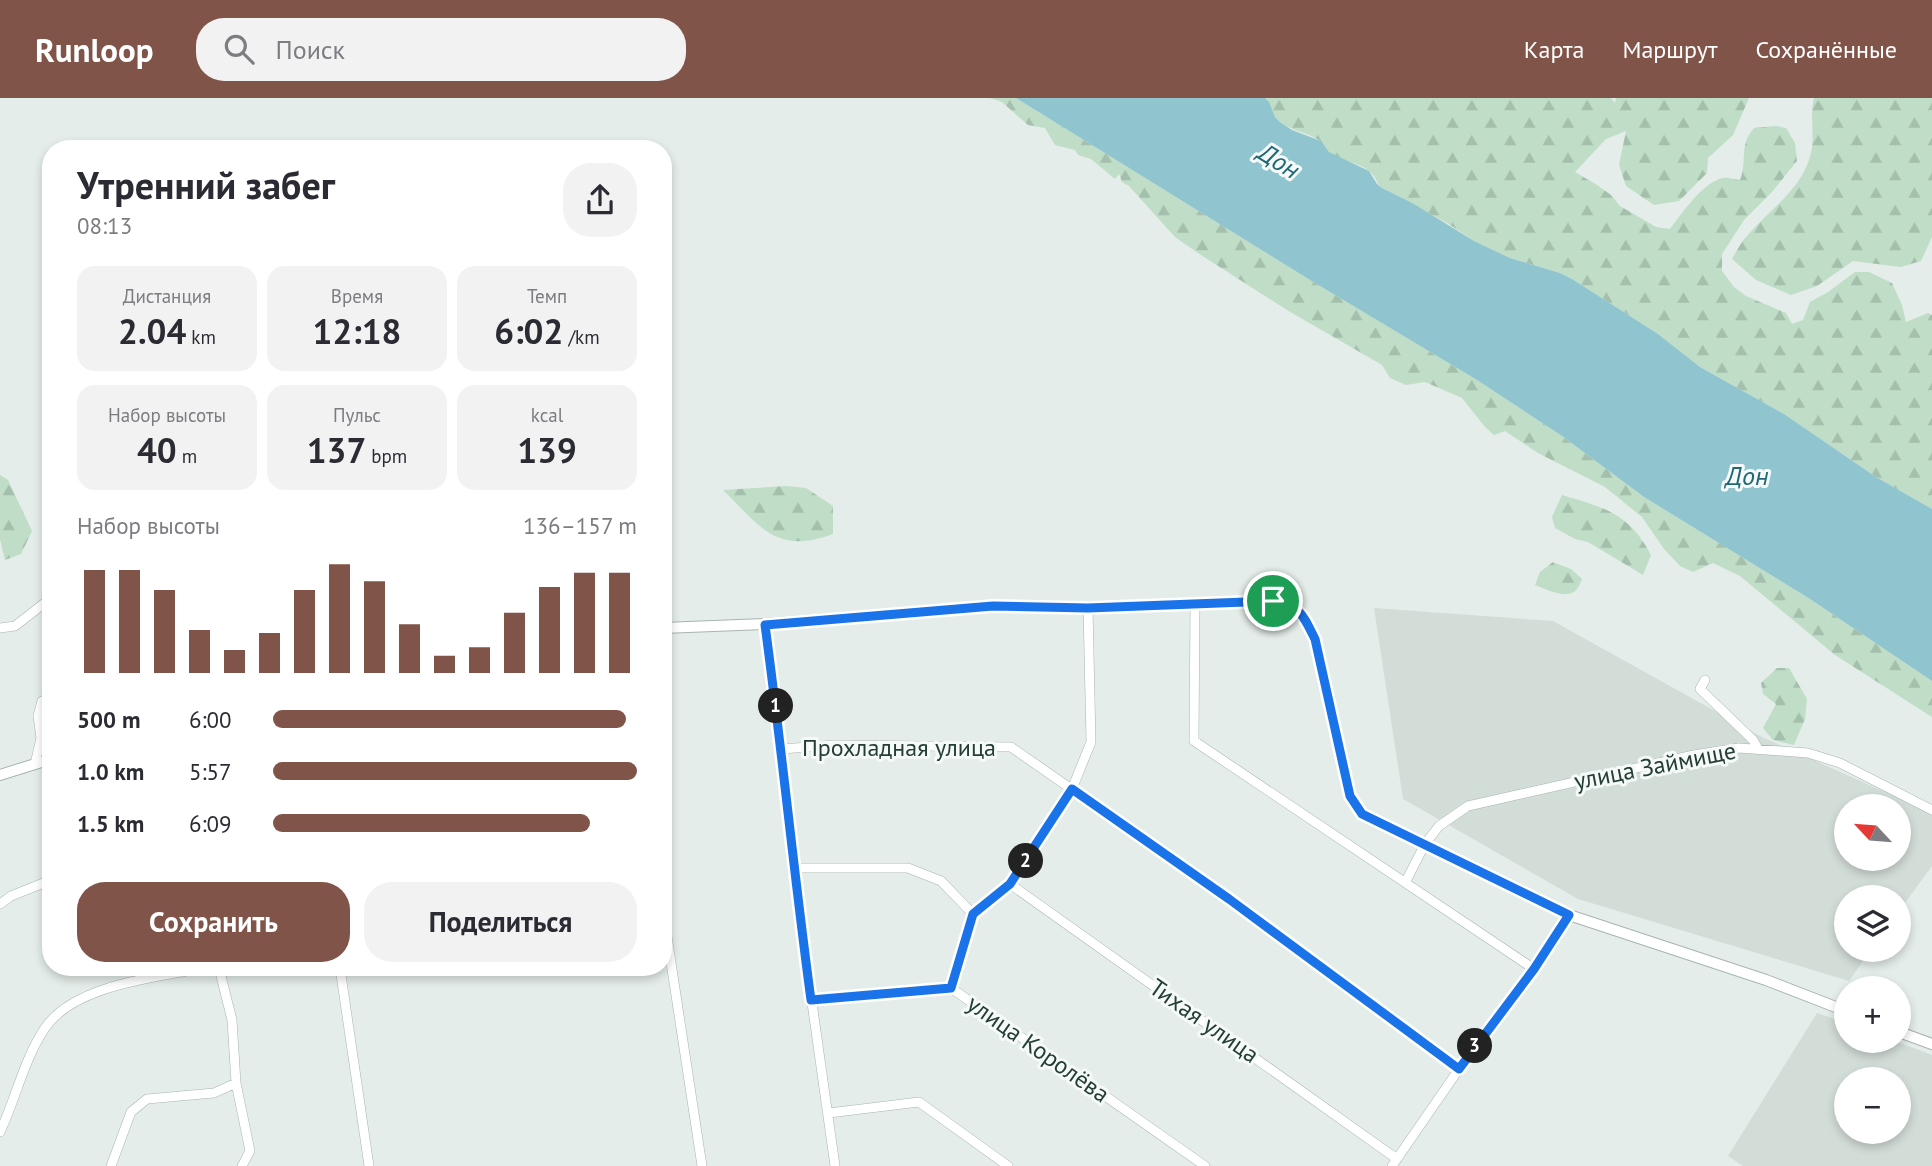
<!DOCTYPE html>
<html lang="ru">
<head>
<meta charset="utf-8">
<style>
	body { margin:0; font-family:"PT Sans",sans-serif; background:#f2f2f3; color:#2b2b33; height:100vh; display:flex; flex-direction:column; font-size:26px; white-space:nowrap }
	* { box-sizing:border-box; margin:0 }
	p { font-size:23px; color:#7c7c81 }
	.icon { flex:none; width:38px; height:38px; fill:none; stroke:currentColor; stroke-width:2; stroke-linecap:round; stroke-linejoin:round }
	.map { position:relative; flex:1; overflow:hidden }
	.details { position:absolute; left:42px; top:42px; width:630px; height:836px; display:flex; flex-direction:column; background:#fff; border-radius:28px; box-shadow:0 4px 10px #0003 }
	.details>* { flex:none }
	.needle { width:46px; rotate:296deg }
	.fabs { position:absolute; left:1834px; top:696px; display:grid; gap:14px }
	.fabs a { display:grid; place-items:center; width:77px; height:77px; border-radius:50%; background:#fff; box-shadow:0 4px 10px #0003; font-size:35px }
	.pin { position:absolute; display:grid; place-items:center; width:60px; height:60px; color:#fff; margin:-30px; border:4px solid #fff; border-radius:50%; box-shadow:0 2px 7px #0007 }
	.km { position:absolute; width:35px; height:35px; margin:-18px; border-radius:50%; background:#222; color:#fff; font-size:19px; line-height:35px; text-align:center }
	.round { display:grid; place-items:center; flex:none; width:74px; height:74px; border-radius:28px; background:#f2f2f3 }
	.headline { display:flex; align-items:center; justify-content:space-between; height:119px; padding:0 35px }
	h1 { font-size:38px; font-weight:600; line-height:52px }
	.figures { display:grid; grid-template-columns:repeat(3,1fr); gap:10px; height:119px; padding:7px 35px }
	.figures div { display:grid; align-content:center; border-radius:18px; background:#f2f2f3; text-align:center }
	.figures b { font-size:35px; font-weight:600 }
	.figures small { font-size:19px; font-weight:400 }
	.figures p { font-size:19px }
	.chart { height:196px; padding:14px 35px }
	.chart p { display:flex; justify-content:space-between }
	.chart svg { width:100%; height:126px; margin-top:7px; stroke:#81544a; stroke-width:6 }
	.primary-button { display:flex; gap:14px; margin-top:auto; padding:14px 35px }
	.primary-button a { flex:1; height:80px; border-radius:28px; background:#81544a; color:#fff; font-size:28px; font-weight:600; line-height:80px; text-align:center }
	.primary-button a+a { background:#f2f2f3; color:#2b2b33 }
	ul { padding:0 35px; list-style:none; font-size:23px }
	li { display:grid; grid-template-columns:112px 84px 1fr; align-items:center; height:52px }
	li i { height:18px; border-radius:9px; background:#81544a }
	header { display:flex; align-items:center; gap:42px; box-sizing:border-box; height:98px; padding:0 35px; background:#81544a; color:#fff }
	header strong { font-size:33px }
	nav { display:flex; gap:38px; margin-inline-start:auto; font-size:24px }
	.search { width:490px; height:63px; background:#f2f2f3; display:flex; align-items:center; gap:18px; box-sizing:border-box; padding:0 24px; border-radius:28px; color:#7c7c81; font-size:26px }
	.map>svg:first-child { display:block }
</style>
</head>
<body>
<header>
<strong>Runloop</strong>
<div class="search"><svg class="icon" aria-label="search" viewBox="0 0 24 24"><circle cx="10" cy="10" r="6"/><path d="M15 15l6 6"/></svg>Поиск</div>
<nav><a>Карта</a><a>Маршрут</a><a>Сохранённые</a></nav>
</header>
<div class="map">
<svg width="1932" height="1068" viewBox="0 0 1932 1068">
	<defs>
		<pattern id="forest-firs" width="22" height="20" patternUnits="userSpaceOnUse" patternTransform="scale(1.75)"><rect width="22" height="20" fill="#bfddc7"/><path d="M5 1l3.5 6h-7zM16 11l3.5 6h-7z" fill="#a4bfac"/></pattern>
	</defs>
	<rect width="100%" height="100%" fill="#e4ede9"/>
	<!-- built -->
	<path fill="#d3ddd8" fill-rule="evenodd" d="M1374,510L1553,523L1760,638L1932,715V768L1899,813V800H1846V852H1871L1849,883L1578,801L1403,701ZM1846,709H1899V761H1846Z
		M1817,915L1846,925V943H1895L1932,957V1068H1743L1728,1058ZM1846,982H1899V1034H1846Z"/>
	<!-- forest -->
	<path fill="url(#forest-firs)" d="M990,0H1016L1310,182L1477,282L1562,338L1644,399L1810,501L1932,583V619L1835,557L1740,478L1713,465L1693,474L1680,468L1664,451L1642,419L1605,389L1538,355L1505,333L1494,337L1485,329L1462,300L1425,284L1406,287L1390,280L1382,267L1287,212L1201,157L1175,139L1129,88L1122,84L1119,76L1115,81L1091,61L1078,57L1075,52L1055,47L1045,30L1028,27L1002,4Z
		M1265,0H1611L1615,5L1616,0H1749L1733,37L1708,60L1707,75L1679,103L1654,107L1626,88L1619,67L1626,33L1606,41L1575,74L1597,87L1611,97L1620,108L1656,129L1670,131C1682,115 1703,84 1723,80C1728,79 1736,82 1740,82C1748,61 1738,49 1754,30L1776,28L1786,30L1795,45L1797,63L1772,94L1744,122L1722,156V173L1734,189L1746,198L1786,215L1792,226L1803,222L1810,204L1828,194L1855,174H1869L1892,185L1902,207L1906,224L1928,215L1932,217V411L1876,379L1784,316L1700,269L1658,236L1572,181L1560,175L1510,160L1474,143L1447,125L1382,90C1377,86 1377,82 1373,77C1363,64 1341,64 1329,54C1325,50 1324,45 1319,42C1306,34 1291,33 1279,23C1271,16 1272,6 1265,0Z
		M1814,0H1932V139L1921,163L1901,169L1853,163L1817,188L1791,197L1756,182L1732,161C1737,153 1741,144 1747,138C1769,112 1800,93 1810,59C1816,39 1809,20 1814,0Z
		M0,377L8,382L32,433L21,456L5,462L0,441Z
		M786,388L806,390L833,408V436C776,457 761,429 723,392Z
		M1562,397C1605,410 1629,415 1651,457L1643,477L1588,444L1575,441L1555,430L1552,419Z
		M1553,464L1571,471L1582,481C1580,485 1579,489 1576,492C1567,502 1545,491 1535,487L1540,474Z
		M1777,570H1789L1807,601L1805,621L1794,647L1773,642L1763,630L1776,606L1763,596L1761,585Z"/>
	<!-- water -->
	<path fill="#90c4cf" d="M1016,0H1265L1269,4L1275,19L1280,24L1292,32L1321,43L1329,54L1369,73L1377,86L1382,90L1414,106L1474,143L1510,160L1560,175L1572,181L1658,236L1700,269L1784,316L1876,379L1932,411V583L1810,501L1644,399L1562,338L1477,282L1310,182Z"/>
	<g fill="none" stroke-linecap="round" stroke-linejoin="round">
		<defs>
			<path id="minor" d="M1195,505L1194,643L1534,871
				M765,526L781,651L793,770L835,1068
				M0,530L15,528L51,500
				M1705,582L1700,591L1753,642L1758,651
				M781,651L836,647L1011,649L1229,801L1459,971
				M35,666L41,640L38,618L42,603L51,599
				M793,770H908L941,783L973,816
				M1406,783L1425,746L1439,728L1468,708L1694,657L1739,650L1808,655L1840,665L1932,712
				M1010,786L1397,1061
				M0,806L11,798L51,782
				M663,812L702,1068
				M219,870L232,922L236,985L250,1053L242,1068
				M340,870L369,1068
				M951,890L973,816L1010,786L1072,691L1091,644L1088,510
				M811,903L951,890L1205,1068
				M829,1015L919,1004L1008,1068
				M0,1034C16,1000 24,961 45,930C74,887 157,879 204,870
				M111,1068L131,1014L147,1001L214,995L236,985
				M1392,1068L1459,971L1534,871L1569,817"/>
			<path id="tertiary" d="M663,530L765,526L993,508L1088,510L1273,503C1301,509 1302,515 1315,541L1350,698L1362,716L1569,817L1766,882L1846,913
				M0,677L51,661
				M1899,934L1932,946"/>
		</defs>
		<!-- minor casing -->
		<use href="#minor" stroke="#a7b5b0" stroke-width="10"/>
		<!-- tertiary casing -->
		<use href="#tertiary" stroke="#a7b5b0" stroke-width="12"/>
		<!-- minor -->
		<use href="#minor" stroke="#fff" stroke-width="9"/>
		<!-- tertiary -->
		<use href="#tertiary" stroke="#fff" stroke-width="10"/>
	</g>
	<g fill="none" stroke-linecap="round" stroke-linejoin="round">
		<defs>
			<path id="route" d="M1273,503C1301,509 1302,515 1315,541L1350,698L1362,716L1569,817L1534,871L1459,971L1229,801L1072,691L1010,786L973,816L951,890L811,902C794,777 782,652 765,527L993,508L1088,510Z"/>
		</defs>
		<!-- route casing -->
		<use href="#route" stroke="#fff" stroke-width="14"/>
		<!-- route -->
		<use href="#route" stroke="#1a73e8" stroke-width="9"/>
	</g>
	<g text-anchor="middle" stroke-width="6" stroke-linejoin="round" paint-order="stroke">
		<!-- street labels -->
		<g font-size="24" fill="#243e37" stroke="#f5f9f7">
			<text x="899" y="658">Прохладная улица</text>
			<text transform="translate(1655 668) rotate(-11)" y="8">улица Займище</text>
			<text transform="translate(1204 923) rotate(35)" y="8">Тихая улица</text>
			<text transform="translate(1038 951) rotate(35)" y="8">улица Королёва</text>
		</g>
		<!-- water labels -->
		<g font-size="26" font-style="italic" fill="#216877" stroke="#f5f9f7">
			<text transform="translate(1279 63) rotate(32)" y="9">Дон</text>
			<text x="1747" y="387">Дон</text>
		</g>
	</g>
</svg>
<div class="fabs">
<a><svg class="needle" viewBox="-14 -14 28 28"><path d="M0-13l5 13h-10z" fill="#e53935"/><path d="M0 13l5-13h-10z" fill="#7c7c81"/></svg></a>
<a><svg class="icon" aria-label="layers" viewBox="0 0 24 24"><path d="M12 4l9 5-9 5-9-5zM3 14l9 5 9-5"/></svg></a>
<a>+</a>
<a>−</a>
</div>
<div class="pin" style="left:1273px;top:503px;background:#1e9e55"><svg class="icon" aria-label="arrive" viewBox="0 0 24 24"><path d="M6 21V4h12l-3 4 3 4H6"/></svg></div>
<b class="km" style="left:776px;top:608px">1</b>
<b class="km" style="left:1026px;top:763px">2</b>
<b class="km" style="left:1475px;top:948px">3</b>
<section class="details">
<div class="headline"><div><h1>Утренний забег</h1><p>08:13</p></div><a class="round"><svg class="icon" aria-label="share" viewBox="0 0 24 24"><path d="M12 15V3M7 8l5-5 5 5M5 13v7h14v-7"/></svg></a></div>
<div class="figures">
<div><p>Дистанция</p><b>2.04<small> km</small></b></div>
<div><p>Время</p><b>12:18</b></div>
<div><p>Темп</p><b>6:02<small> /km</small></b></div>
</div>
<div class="figures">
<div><p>Набор высоты</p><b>40<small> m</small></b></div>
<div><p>Пульс</p><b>137<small> bpm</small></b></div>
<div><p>kcal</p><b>139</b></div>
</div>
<div class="chart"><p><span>Набор высоты</span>136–157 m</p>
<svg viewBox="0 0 160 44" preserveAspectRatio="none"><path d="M5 44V8M15 44V8M25 44V15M35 44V29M45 44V36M55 44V30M65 44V15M75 44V6M85 44V12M95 44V27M105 44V38M115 44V35M125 44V23M135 44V14M145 44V9M155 44V9"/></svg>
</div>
<ul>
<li><b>500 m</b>6:00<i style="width:97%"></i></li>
<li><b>1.0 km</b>5:57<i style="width:100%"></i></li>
<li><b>1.5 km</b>6:09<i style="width:87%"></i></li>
</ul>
<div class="primary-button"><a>Сохранить</a><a>Поделиться</a></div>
</section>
</div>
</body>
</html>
